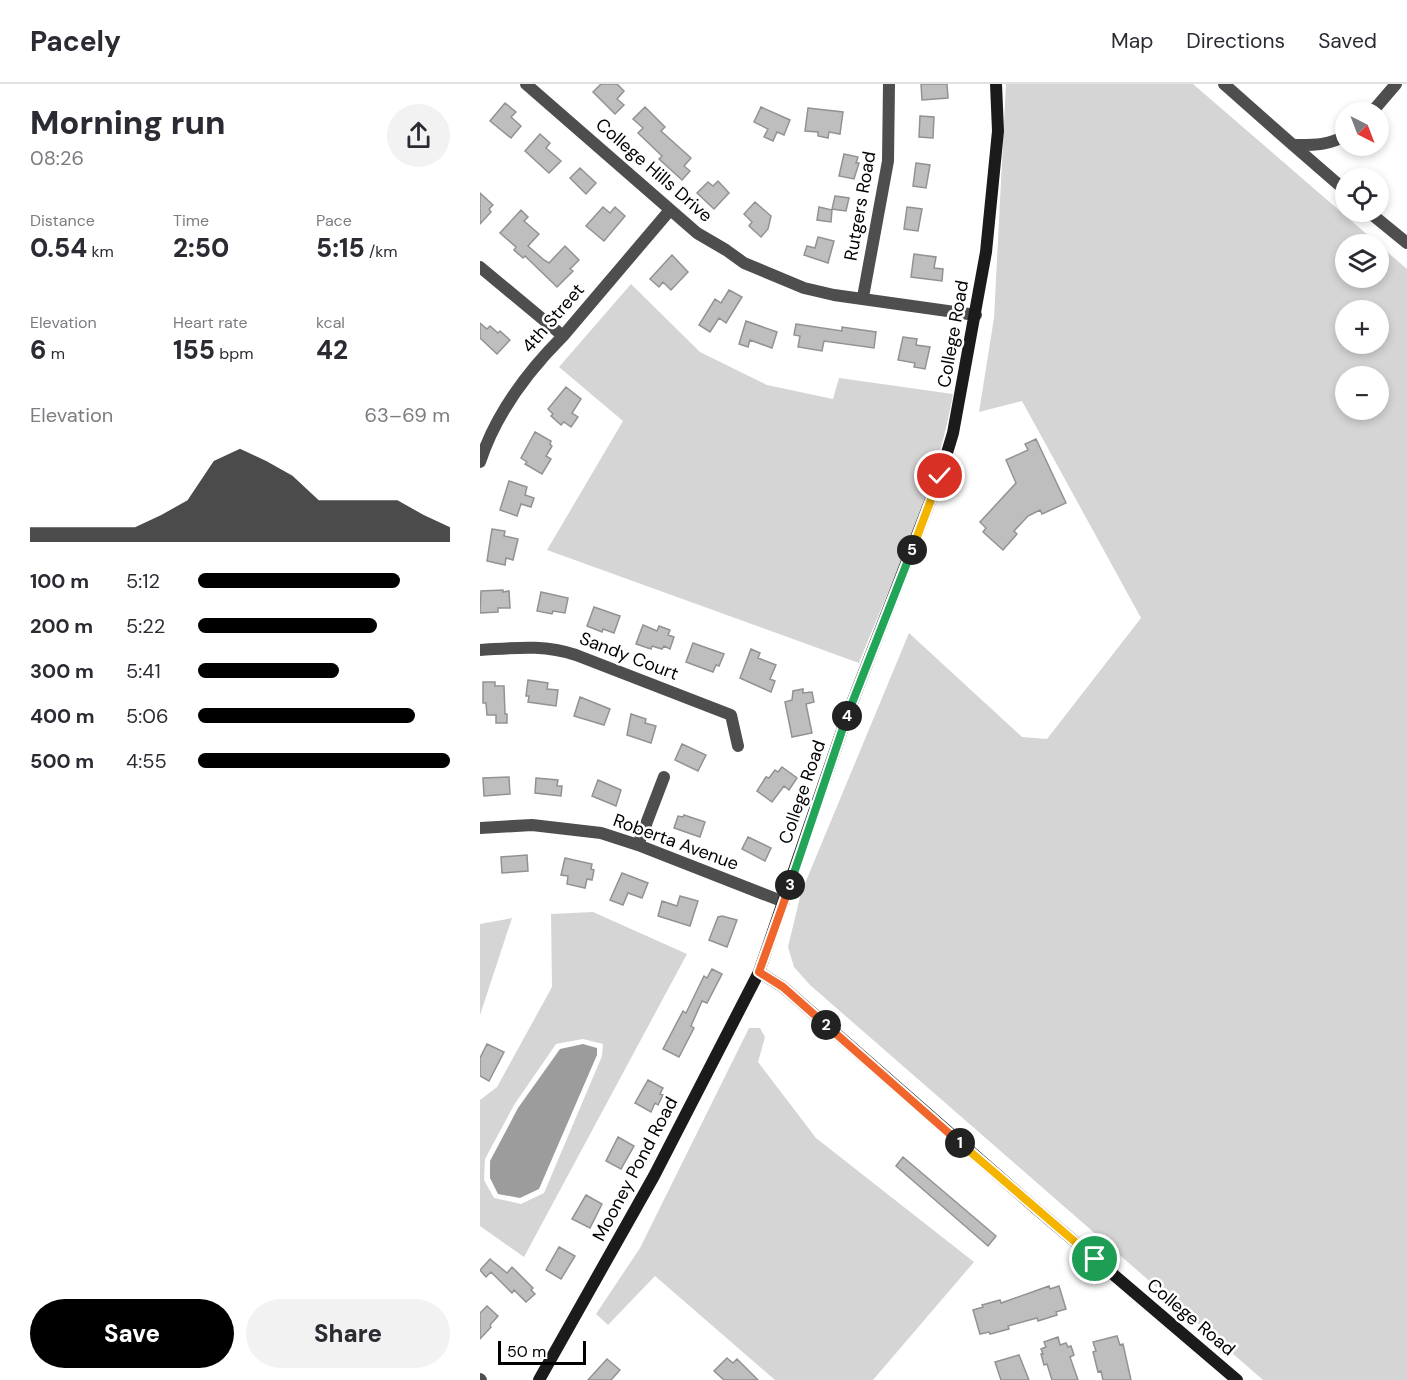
<!DOCTYPE html>
<html lang="en">
<head>
<meta charset="utf-8">
<style>
	body { margin:0; font-family:"DM Sans",sans-serif; background:#f2f2f3; color:#2b2b33; height:100vh; display:flex; flex-direction:column; font-size:22px; white-space:nowrap }
	* { box-sizing:border-box; margin:0 }
	p { font-size:20px; color:#7c7c81 }
	.icon { flex:none; width:33px; height:33px; fill:none; stroke:currentColor; stroke-width:2; stroke-linecap:round; stroke-linejoin:round }
	.map { position:relative; flex:1; overflow:hidden }
	.drawer { display:flex; flex-direction:column; background:#fff; width:480px }
	.drawer>* { flex:none }
	.needle { width:39px; rotate:138deg }
	.fabs { position:absolute; left:855px; top:18px; display:grid; gap:12px }
	.fabs a { display:grid; place-items:center; width:54px; height:54px; border-radius:50%; background:#fff; box-shadow:0 3px 9px #0003; font-size:30px }
	.scale { position:absolute; left:18px; bottom:15px; width:88px; box-sizing:border-box; padding-left:6px; border:3px solid #000; border-top:0; font-size:16px; line-height:21px; white-space:nowrap; color:#000; -webkit-text-stroke:4px #fff; paint-order:stroke }
	.pin { position:absolute; display:grid; place-items:center; width:51px; height:51px; color:#fff; margin:-26px; border:3px solid #fff; border-radius:50%; box-shadow:0 2px 6px #0007 }
	.km { position:absolute; width:30px; height:30px; margin:-15px; border-radius:50%; background:#222; color:#fff; font-size:16px; line-height:30px; text-align:center }
	.round { display:grid; place-items:center; flex:none; width:63px; height:63px; border-radius:32px; background:#f2f2f3 }
	.overview { display:flex; align-items:center; justify-content:space-between; height:102px; padding:0 30px }
	h1 { font-size:33px; font-weight:800; line-height:45px }
	.metrics { display:grid; grid-template-columns:repeat(3,1fr); gap:9px; height:102px; padding:6px 30px }
	.metrics div { display:grid; align-content:center }
	.metrics b { font-size:26px; font-weight:800 }
	.metrics small { font-size:16px; font-weight:400 }
	.metrics p { font-size:16px }
	.chart { height:168px; padding:12px 30px }
	.chart p { display:flex; justify-content:space-between }
	.chart svg { width:100%; height:108px; margin-top:6px; fill:#000; opacity:.7 }
	.cta { display:flex; gap:12px; margin-top:auto; padding:12px 30px }
	.cta a { flex:1; height:69px; border-radius:36px; background:#000; color:#fff; font-size:24px; font-weight:800; line-height:69px; text-align:center }
	.cta a+a { background:#f2f2f3; color:#2b2b33 }
	ul { padding:0 30px; list-style:none; font-size:20px }
	li { display:grid; grid-template-columns:96px 72px 1fr; align-items:center; height:45px }
	li i { height:15px; border-radius:8px; background:#000 }
	header { display:flex; align-items:center; gap:36px; box-sizing:border-box; height:84px; padding:0 30px; background:#fff; border-bottom:2px solid #e1e1e2 }
	header strong { font-size:28px }
	nav { display:flex; gap:33px; margin-inline-start:auto; font-size:21px }
	main { display:flex; flex:1; min-height:0 }
	.map>svg:first-child { display:block }
</style>
</head>
<body>
<header>
<strong>Pacely</strong>
<nav><a>Map</a><a>Directions</a><a>Saved</a></nav>
</header>
<main>
<section class="drawer">
<div class="overview"><div><h1>Morning run</h1><p>08:26</p></div><a class="round"><svg class="icon" aria-label="share" viewBox="0 0 24 24"><path d="M12 15V3M7 8l5-5 5 5M5 13v7h14v-7"/></svg></a></div>
<div class="metrics">
<div><p>Distance</p><b>0.54<small> km</small></b></div>
<div><p>Time</p><b>2:50</b></div>
<div><p>Pace</p><b>5:15<small> /km</small></b></div>
</div>
<div class="metrics">
<div><p>Elevation</p><b>6<small> m</small></b></div>
<div><p>Heart rate</p><b>155<small> bpm</small></b></div>
<div><p>kcal</p><b>42</b></div>
</div>
<div class="chart"><p><span>Elevation</span>63–69 m</p>
<svg viewBox="0 0 160 44" preserveAspectRatio="none"><path d="M0 44V38L10 38L20 38L30 38L40 38L50 33L60 27L70 11L80 6L90 11L100 17L110 27L120 27L130 27L140 27L150 33L160 38V44z"/></svg>
</div>
<ul>
<li><b>100 m</b>5:12<i style="width:80%"></i></li>
<li><b>200 m</b>5:22<i style="width:71%"></i></li>
<li><b>300 m</b>5:41<i style="width:56%"></i></li>
<li><b>400 m</b>5:06<i style="width:86%"></i></li>
<li><b>500 m</b>4:55<i style="width:100%"></i></li>
</ul>
<div class="cta"><a>Save</a><a>Share</a></div>
</section>
<div class="map">
<svg width="927" height="1296" viewBox="0 0 927 1296">
	<rect width="100%" height="100%" fill="#fff"/>
	<!-- green -->
	<path fill="#d5d5d5" fill-rule="evenodd" d="M526,0H713L927,185V1296H783L330,901L314,883L308,863L321,809L429,549L542,653L567,655L661,534L542,317L499,328L514,234ZM866,160H898V194H866ZM866,226H898V260H866ZM866,292H898V326H866Z
		M151,200L220,268L287,301L353,315L359,294L473,310C457,403 414,491 379,579L67,466L143,337L79,283Z
		M113,828L207,870L44,1173L0,1142V1016L17,1003L72,903L71,830ZM103,955L123,960L122,972L64,1109L41,1120L14,1114L4,1096L5,1075L34,1021L76,960Z
		M32,834L0,931V840Z
		M269,944H280L285,953L278,978L336,1054L494,1178L393,1296H295L175,1192L128,1241L116,1230L160,1164Z"/>
	<!-- water -->
	<path fill="#9c9c9c" d="M103,960L117,964V971L59,1105L40,1114L18,1110L10,1094V1077L38,1024L80,965Z"/>
	<!-- building -->
	<path fill="#bebebe" stroke="#929292" stroke-width="1.5" d="M121,0H137L144,7L137,15L144,21L135,30L113,8Z
		M441,0H467L468,14L442,16Z
		M25,19L36,28L31,33L41,42L31,54L10,37Z
		M165,23L185,43L181,47L211,74L204,82L210,87L202,96L179,75L182,72L158,49L163,44L153,35Z
		M281,23L310,36L304,51L297,48L293,57L284,53L288,45L274,38Z
		M328,24L363,28L360,50L349,48L348,54L338,52V48L325,47Z
		M440,32L454,33L453,54L439,53Z
		M60,50L70,59L66,64L81,77L69,89L45,67Z
		M364,70L378,73L376,79H379L374,95L359,92Z
		M436,79L450,81L446,104L433,102Z
		M100,84L116,99L106,110L90,94Z
		M238,97L249,109L234,125L217,109L228,98L233,102Z
		M0,109L13,121L9,125L11,128L0,140Z
		M355,112L369,114L366,127L352,125Z
		M275,118L291,132L288,145L281,153L269,142L272,138L264,130Z
		M123,123L130,129L135,123L145,132L124,157L106,142Z
		M339,123L352,126L351,138L337,136Z
		M427,123L442,125L438,147L424,145Z
		M41,126L48,133L44,137L59,150L48,162L64,176L69,179L85,162L99,176L90,185L93,187L77,203L45,172L43,174L34,166L36,163L20,149Z
		M338,153L354,157L348,179L324,171L327,162L335,164Z
		M434,170L456,173L454,184L463,185L462,197L431,193Z
		M192,171L208,188L191,206L183,198L179,203L170,195Z
		M249,206L262,213L246,239L239,234L230,248L219,241L235,215L241,219Z
		M266,237L297,248L292,264L270,256L268,263L259,260Z
		M0,239L7,245L10,242L18,249L20,247L30,256L17,270L0,254Z
		M316,240L362,247V243L396,248L394,264L344,257L342,267L318,263L320,252L314,251Z
		M423,253L437,255L436,261L450,263L445,285L434,283L435,279L418,276Z
		M86,303L101,315L92,329L98,333L91,343L84,338L81,341L71,332L73,330L68,325Z
		M55,348L71,357L70,360L72,362L66,372L71,375L62,390L45,380L47,378L41,374Z
		M556,355L586,419L562,430L560,426L548,432L534,447L537,450L523,466L503,448L506,444L500,438L536,399L526,376L548,366L545,360Z
		M29,397L47,403L45,411L54,414L51,423L41,420L37,432L20,426Z
		M12,445L25,447L24,452L38,455L33,476L26,474L25,481L7,477Z
		M23,506V508L29,507L30,524H18V528L0,529L1,507Z
		M61,508L88,514L85,529L73,527L72,530L57,527Z
		M114,523L140,532L134,549L123,545L122,548L107,542Z
		M163,541L177,547L179,542L190,546L188,551L194,553L190,565L184,562L182,565L172,562L171,565L156,560Z
		M213,559L244,570L239,582L236,581L233,588L206,578Z
		M271,565L280,569L278,574L296,581L290,595L295,597L291,608L260,594Z
		M48,596L68,599L67,605L78,606L76,622L48,618L49,612H46Z
		M3,598H15V602H24L25,630H27V639H16V631H7L6,619H3Z
		M323,605V609L332,608L334,618L326,620L332,649L312,653L305,618L312,616L313,607Z
		M100,613L130,625L124,641L94,632Z
		M151,630L166,635L165,639L176,642L171,659L147,651Z
		M202,660L226,671L218,687L195,676Z
		M302,683L317,694L309,706L304,702L292,718L277,707L286,693L289,694L295,686L298,688Z
		M29,693L30,710L4,712L3,694Z
		M56,694L78,696L77,702H82L81,712L55,709Z
		M118,696L141,706L136,722L112,712Z
		M204,731L225,738L220,753L194,744L198,732L203,733Z
		M268,753L291,764L285,777L262,765Z
		M47,771L48,787L22,789L21,773Z
		M85,774L112,780L111,785L114,786L112,796L107,795L105,804L87,800L88,792L81,791Z
		M142,789L168,799L162,814L148,809L143,821L130,816Z
		M200,812L218,817L210,842L178,832L182,817L197,822Z
		M242,832L257,836L247,863L229,856L238,833Z
		M232,885L242,890L227,919L222,917L211,942L214,944L199,973L183,965L203,927L206,929L224,892L227,894Z
		M7,960L24,968L9,997L0,992V974Z
		M168,996L183,1004L180,1010L183,1011L178,1021L175,1019L171,1028L155,1019Z
		M138,1053L154,1062L141,1085L126,1077Z
		M423,1073L516,1152L508,1162L416,1082Z
		M106,1111L122,1120L110,1144L92,1135Z
		M79,1163L95,1172L81,1195L66,1186Z
		M10,1175L27,1189L32,1183L53,1204L51,1206L55,1210L46,1218L34,1206L32,1209L11,1188L6,1193L0,1186Z
		M569,1202L570,1205L579,1202L586,1225L576,1228L577,1231L558,1237L557,1234L528,1242L529,1245L510,1250L509,1248L500,1250L493,1226L503,1223L502,1221L520,1216L521,1219Z
		M7,1222L18,1232L10,1241L11,1243L0,1255V1229Z
		M637,1252L640,1261L643,1260L651,1296H623L621,1287L618,1288L613,1268L616,1267L613,1258Z
		M578,1253L580,1261L586,1259L588,1263L591,1262L594,1271L590,1273L598,1296H572L567,1280L564,1281L561,1270H563L561,1265L566,1263L564,1258Z
		M539,1271L549,1296H521L515,1278Z
		M247,1274L253,1279L257,1275L278,1296H244L234,1287Z
		M127,1275L140,1286L131,1296H108Z"/>
	<g fill="none" stroke-linecap="round" stroke-linejoin="round">
		<!-- street -->
		<path stroke="#4e4e4e" stroke-width="12" d="M46,0L217,149L246,166L264,179L324,204L354,211L496,231
			M744,0L813,61C831,61 849,62 866,51
			M892,28L916,0
			M813,61L866,107
			M889,128L927,159
			M0,183L83,252
			M383,213L408,77L409,0
			M0,378C16,329 47,288 83,252L190,126
			M0,566C35,564 63,560 96,571L251,631L258,662
			M0,744L52,741L121,749L158,761L304,818
			M158,761L184,693
			M0,1295L1,1296"/>
		<!-- secondary -->
		<path stroke="#1b1b1b" stroke-width="12" d="M279,888L303,903L553,1122L757,1296
			M59,1296L174,1092L279,888L367,632L460,392L473,349L506,168L518,47L516,0"/>
	</g>
	<g fill="none" stroke-linecap="round" stroke-linejoin="round">
		<defs>
			<path id="split-1" d="M480,1059L615,1175"/>
			<path id="split-2" d="M346,941L480,1059"/>
			<path id="split-3" d="M310,801L279,888L303,903L346,941"/>
			<path id="split-4" d="M310,801L367,632"/>
			<path id="split-5" d="M367,632L432,466"/>
			<path id="split-6" d="M432,466L460,392"/>
		</defs>
		<!-- split-1 casing -->
		<use href="#split-1" stroke="#fff" stroke-width="12"/>
		<!-- split-2 casing -->
		<use href="#split-2" stroke="#fff" stroke-width="12"/>
		<!-- split-3 casing -->
		<use href="#split-3" stroke="#fff" stroke-width="12"/>
		<!-- split-4 casing -->
		<use href="#split-4" stroke="#fff" stroke-width="12"/>
		<!-- split-5 casing -->
		<use href="#split-5" stroke="#fff" stroke-width="12"/>
		<!-- split-6 casing -->
		<use href="#split-6" stroke="#fff" stroke-width="12"/>
		<!-- split-1 -->
		<use href="#split-1" stroke="#f5b400" stroke-width="8"/>
		<!-- split-2 -->
		<use href="#split-2" stroke="#f0652b" stroke-width="8"/>
		<!-- split-3 -->
		<use href="#split-3" stroke="#f0652b" stroke-width="8"/>
		<!-- split-4 -->
		<use href="#split-4" stroke="#22a559" stroke-width="8"/>
		<!-- split-5 -->
		<use href="#split-5" stroke="#22a559" stroke-width="8"/>
		<!-- split-6 -->
		<use href="#split-6" stroke="#f5b400" stroke-width="8"/>
	</g>
	<g text-anchor="middle" stroke-width="5" stroke-linejoin="round" paint-order="stroke">
		<!-- street labels -->
		<g font-size="18" fill="#000" stroke="#fff">
			<text transform="translate(174 86) rotate(41)" y="6">College Hills Drive</text>
			<text transform="translate(380 122) rotate(-80)" y="6">Rutgers Road</text>
			<text transform="translate(73 234) rotate(-49)" y="6">4th Street</text>
			<text transform="translate(473 250) rotate(-80)" y="6">College Road</text>
			<text transform="translate(149 572) rotate(21)" y="6">Sandy Court</text>
			<text transform="translate(322 708) rotate(-71)" y="6">College Road</text>
			<text transform="translate(196 758) rotate(20)" y="6">Roberta Avenue</text>
			<text transform="translate(155 1085) rotate(-62)" y="6">Mooney Pond Road</text>
			<text transform="translate(711 1233) rotate(40)" y="6">College Road</text>
		</g>
	</g>
</svg>
<div class="fabs">
<a><svg class="needle" viewBox="-14 -14 28 28"><path d="M0-13l5 13h-10z" fill="#e53935"/><path d="M0 13l5-13h-10z" fill="#7c7c81"/></svg></a>
<a><svg class="icon" aria-label="locate" viewBox="0 0 24 24"><circle cx="12" cy="12" r="6"/><path d="M12 2v4M12 18v4M2 12h4M18 12h4"/></svg></a>
<a><svg class="icon" aria-label="layers" viewBox="0 0 24 24"><path d="M12 4l9 5-9 5-9-5zM3 14l9 5 9-5"/></svg></a>
<a>+</a>
<a>−</a>
</div>
<div class="scale">50 m</div>
<div class="pin" style="left:615px;top:1175px;background:#1e9e55"><svg class="icon" aria-label="arrive" viewBox="0 0 24 24"><path d="M6 21V4h12l-3 4 3 4H6"/></svg></div>
<div class="pin" style="left:460px;top:392px;background:#d93025"><svg class="icon" aria-label="check" viewBox="0 0 24 24"><path d="M5 12l5 5 9-10"/></svg></div>
<b class="km" style="left:480px;top:1059px">1</b>
<b class="km" style="left:346px;top:941px">2</b>
<b class="km" style="left:310px;top:801px">3</b>
<b class="km" style="left:367px;top:632px">4</b>
<b class="km" style="left:432px;top:466px">5</b>
</div>
</main>
</body>
</html>
